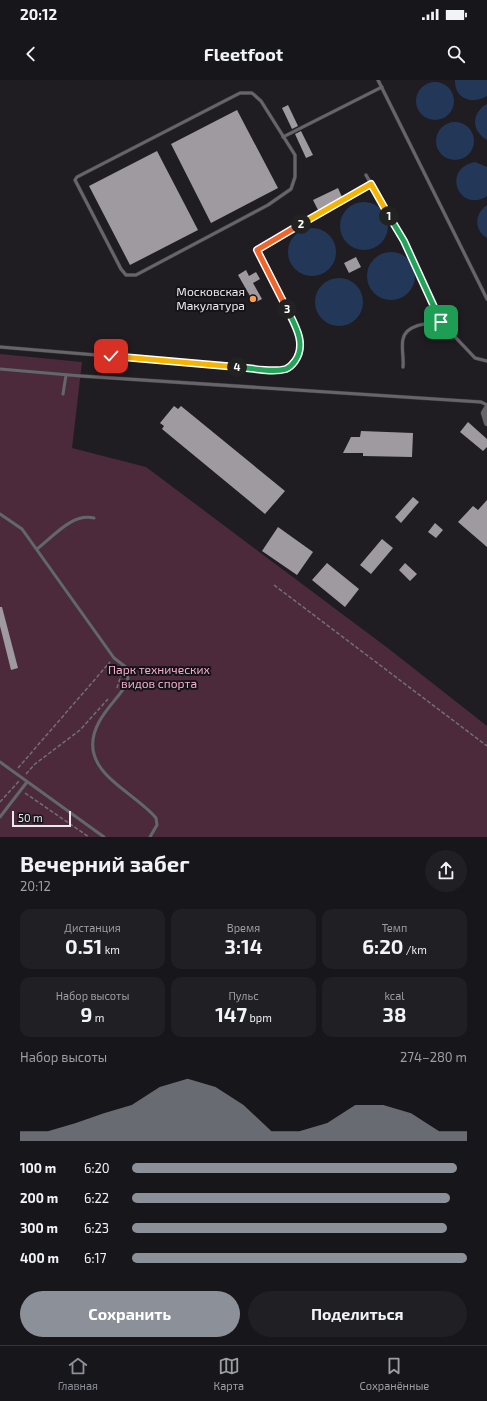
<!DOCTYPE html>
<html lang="ru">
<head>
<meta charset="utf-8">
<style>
	body { margin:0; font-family:"Exo 2",sans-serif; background:#201f23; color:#f1f3f6; height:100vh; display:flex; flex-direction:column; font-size:15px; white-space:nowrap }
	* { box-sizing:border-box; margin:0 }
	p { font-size:13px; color:#9e9fa2 }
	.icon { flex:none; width:22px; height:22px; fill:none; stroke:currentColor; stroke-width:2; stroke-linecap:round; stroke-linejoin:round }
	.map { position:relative; height:757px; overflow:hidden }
	.panel { display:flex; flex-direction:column; background:#17161a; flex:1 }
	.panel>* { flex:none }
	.scale { position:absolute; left:12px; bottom:10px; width:59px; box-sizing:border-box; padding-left:4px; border:2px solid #eae9ec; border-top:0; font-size:11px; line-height:14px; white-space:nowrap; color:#eae9ec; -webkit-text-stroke:3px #161418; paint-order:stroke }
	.pin { position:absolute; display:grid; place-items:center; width:34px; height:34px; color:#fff; margin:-17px; border-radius:8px; box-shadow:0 2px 6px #0006 }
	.km { position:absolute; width:20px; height:20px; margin:-10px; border-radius:50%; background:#222; color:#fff; font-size:11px; line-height:20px; text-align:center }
	.round { display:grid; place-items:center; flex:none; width:42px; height:42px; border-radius:21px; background:#201f23 }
	.headline { display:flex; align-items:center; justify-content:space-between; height:68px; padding:0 20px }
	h1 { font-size:22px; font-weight:700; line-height:30px }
	.stats { display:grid; grid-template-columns:repeat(3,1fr); gap:6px; height:68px; padding:4px 20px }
	.stats div { display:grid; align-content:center; border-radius:10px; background:#201f23; text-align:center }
	.stats b { font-size:20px; font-weight:700 }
	.stats small { font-size:11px; font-weight:400 }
	.stats p { font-size:11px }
	.chart { height:112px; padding:8px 20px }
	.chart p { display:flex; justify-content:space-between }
	.chart svg { width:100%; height:72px; margin-top:4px; fill:#8c9099; opacity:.7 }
	.button { display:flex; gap:8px; margin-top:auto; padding:8px 20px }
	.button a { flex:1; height:46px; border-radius:24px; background:#8c9099; color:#fff; font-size:16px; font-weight:700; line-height:46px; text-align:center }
	.button a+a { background:#201f23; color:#f1f3f6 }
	ul { padding:0 20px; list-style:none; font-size:13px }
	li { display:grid; grid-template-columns:64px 48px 1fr; align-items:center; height:30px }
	li i { height:10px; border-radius:5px; background:#8c9099 }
	.status { display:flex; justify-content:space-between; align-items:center; height:28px; padding:0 20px; background:#17161a; direction:ltr }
	.status svg { height:11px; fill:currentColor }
	header { display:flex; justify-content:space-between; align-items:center; height:52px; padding:0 20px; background:#17161a; font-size:18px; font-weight:700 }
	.menu { display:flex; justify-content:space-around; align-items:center; height:56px; border-top:1px solid #363539; background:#17161a; font-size:11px; color:#9e9fa2 }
	.menu a { display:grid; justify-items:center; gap:2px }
	.menu .on { color:#8c9099 }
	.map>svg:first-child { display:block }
</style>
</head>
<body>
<div class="status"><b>20:12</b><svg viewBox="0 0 49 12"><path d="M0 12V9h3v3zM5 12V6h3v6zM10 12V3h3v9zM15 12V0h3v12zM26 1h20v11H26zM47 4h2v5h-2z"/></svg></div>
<header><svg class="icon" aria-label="back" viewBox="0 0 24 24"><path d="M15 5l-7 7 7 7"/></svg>Fleetfoot<svg class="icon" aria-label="search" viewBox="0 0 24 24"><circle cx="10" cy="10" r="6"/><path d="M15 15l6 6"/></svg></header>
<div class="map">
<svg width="487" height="757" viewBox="0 0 487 757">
	<rect width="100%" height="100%" fill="#1f1d22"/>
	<!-- green -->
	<path fill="#4c2a3b" d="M0,274L82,282L72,368L146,387L389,569L487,646V757H0Z"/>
	<!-- water -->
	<path fill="#233758" d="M455,0H487V16C473,25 454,19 455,0Z
		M416 21a19 19 0 1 1 38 0a19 19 0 1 1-38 0Z
		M487,24V60C471,51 471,33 487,24Z
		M436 61a19 19 0 1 1 38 0a19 19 0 1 1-38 0Z
		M475,82L487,87V116C460,134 440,89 475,82Z
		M340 146a24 24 0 1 1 48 0a24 24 0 1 1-48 0Z
		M487,125V158C474,150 474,134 487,125Z
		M288 172a24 24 0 1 1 48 0a24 24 0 1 1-48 0Z
		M367 196a24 24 0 1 1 48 0a24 24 0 1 1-48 0Z
		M315 222a24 24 0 1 1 48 0a24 24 0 1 1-48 0Z"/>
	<!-- building -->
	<path fill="#9f9a9f" d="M288,25L298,46L292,49L282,28Z
		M237,30L278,108L211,143L171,64Z
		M301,51L313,75L306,78L295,54Z
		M157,71L198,150L130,185L89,106Z
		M338,108L342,117L318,130L313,120Z
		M356,177L361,187L349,193L344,183Z
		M246,190L249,196L256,192L260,199L253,203L262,219L254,223L238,195Z
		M174,326L178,329L181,326L285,411L265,434L162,349L164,346L160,343Z
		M468,342L487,359V367L483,371L460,352Z
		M361,351L413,353L412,377L363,376V373H343L351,357H360Z
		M413,417L419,422L401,443L395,437Z
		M487,420V467L458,442L473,426L478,430Z
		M435,443L443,450L436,458L428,452Z
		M278,447L313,472L297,495L262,471Z
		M382,459L393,468L371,494L360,485Z
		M327,483L359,509L345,527L312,500Z
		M405,483L417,494L410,501L399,490Z
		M0,527H2L18,588L11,590L0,546Z"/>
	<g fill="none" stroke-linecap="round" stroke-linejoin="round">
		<defs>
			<path id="lane" d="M378,0L487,219
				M240,13H252L261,21L295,75V97L291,109L268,125L136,195H126L121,189L75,100L77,97Z
				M283,57L382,7
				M366,95L404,161L441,242L475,278L487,281
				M0,267L277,290C297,287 301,276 300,257L257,170L371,104
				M403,287C404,278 401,267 403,259C406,244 429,243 441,242
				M0,289L81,296L481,322L487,325
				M63,314L66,295
				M0,434L22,449L114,578L127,588L128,602C120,616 107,627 99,642C73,690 133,710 156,738L157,745L150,757
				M37,469C54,456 72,433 94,438
				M0,682L104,757
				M0,737L27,702"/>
			<path id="street" d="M487,328L484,333L487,343"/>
		</defs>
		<!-- lane casing -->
		<use href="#lane" stroke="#3a393c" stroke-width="4"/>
		<!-- street casing -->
		<use href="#street" stroke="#3a393c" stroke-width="7"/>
		<!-- path -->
		<path stroke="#717074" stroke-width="1.5" stroke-dasharray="4 2" stroke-linecap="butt" d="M274,505L487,666
			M117,608L121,595
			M18,688L110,582
			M26,694L35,684L80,650L108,619
			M25,713L89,757
			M0,722L19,701"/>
		<!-- lane -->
		<use href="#lane" stroke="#67656a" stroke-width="3"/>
		<!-- street -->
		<use href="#street" stroke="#67656a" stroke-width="6"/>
	</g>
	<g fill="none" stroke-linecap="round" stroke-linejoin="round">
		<defs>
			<path id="split-1" d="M389,136L404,161L441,242"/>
			<path id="split-2" d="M301,144L371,104L389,136"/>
			<path id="split-3" d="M287,229L257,170L301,144"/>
			<path id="split-4" d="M237,287C252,288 272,293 286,289C290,287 293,284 295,281C307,264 295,245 287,229"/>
			<path id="split-5" d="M111,276L237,287"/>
		</defs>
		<!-- split-1 casing -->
		<use href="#split-1" stroke="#fff" stroke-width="8"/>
		<!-- split-2 casing -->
		<use href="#split-2" stroke="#fff" stroke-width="8"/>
		<!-- split-3 casing -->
		<use href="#split-3" stroke="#fff" stroke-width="8"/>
		<!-- split-4 casing -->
		<use href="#split-4" stroke="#fff" stroke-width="8"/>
		<!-- split-5 casing -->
		<use href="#split-5" stroke="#fff" stroke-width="8"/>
		<!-- split-1 -->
		<use href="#split-1" stroke="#22a559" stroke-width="5"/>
		<!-- split-2 -->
		<use href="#split-2" stroke="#f5b400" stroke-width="5"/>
		<!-- split-3 -->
		<use href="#split-3" stroke="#f0652b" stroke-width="5"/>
		<!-- split-4 -->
		<use href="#split-4" stroke="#22a559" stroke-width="5"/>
		<!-- split-5 -->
		<use href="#split-5" stroke="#f5b400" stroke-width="5"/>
	</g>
	<!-- markers -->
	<circle fill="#fd9d55" stroke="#161418" stroke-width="1.5" cx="253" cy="219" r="4"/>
	<g text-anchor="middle" stroke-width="4" stroke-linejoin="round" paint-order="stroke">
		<!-- poi labels -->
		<g font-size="12" fill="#eae9ec" stroke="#161418" text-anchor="end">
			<text x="245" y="216">Московская<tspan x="245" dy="14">Макулатура</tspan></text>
		</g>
		<!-- park labels -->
		<g font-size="12" fill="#f5add0" stroke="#161418">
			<text x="159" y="594">Парк технических<tspan x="159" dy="14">видов спорта</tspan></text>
		</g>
	</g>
</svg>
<div class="scale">50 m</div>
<div class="pin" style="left:441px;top:242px;background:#1e9e55"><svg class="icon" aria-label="arrive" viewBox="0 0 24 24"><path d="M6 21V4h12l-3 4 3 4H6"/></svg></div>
<div class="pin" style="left:111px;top:276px;background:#d93025"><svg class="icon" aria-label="check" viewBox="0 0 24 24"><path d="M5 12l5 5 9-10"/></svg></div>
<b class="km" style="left:389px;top:136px">1</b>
<b class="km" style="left:301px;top:144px">2</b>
<b class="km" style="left:287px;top:229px">3</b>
<b class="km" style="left:237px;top:287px">4</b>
</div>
<section class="panel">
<div class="headline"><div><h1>Вечерний забег</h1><p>20:12</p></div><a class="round"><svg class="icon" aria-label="share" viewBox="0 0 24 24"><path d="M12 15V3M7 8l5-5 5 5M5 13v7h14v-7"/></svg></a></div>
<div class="stats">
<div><p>Дистанция</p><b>0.51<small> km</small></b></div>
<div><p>Время</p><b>3:14</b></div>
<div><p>Темп</p><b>6:20<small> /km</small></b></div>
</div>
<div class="stats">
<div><p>Набор высоты</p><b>9<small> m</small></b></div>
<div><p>Пульс</p><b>147<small> bpm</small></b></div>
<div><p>kcal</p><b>38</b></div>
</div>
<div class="chart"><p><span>Набор высоты</span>274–280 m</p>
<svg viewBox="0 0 160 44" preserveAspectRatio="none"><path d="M0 44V38L10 38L20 33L30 27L40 22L50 11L60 6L70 11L80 22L90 38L100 38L110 33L120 22L130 22L140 27L150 38L160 38V44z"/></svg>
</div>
<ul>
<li><b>100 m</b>6:20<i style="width:97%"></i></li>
<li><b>200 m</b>6:22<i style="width:95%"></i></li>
<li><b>300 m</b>6:23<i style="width:94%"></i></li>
<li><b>400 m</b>6:17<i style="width:100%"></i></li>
</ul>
<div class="button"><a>Сохранить</a><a>Поделиться</a></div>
</section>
<nav class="menu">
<a class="on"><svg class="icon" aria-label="home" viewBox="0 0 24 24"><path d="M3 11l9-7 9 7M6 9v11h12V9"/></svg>Главная</a>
<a><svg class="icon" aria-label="map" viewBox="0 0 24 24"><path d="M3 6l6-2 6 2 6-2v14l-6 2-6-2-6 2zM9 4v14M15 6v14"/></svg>Карта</a>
<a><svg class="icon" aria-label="saved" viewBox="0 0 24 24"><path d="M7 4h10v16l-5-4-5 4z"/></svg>Сохранённые</a>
</nav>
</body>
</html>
